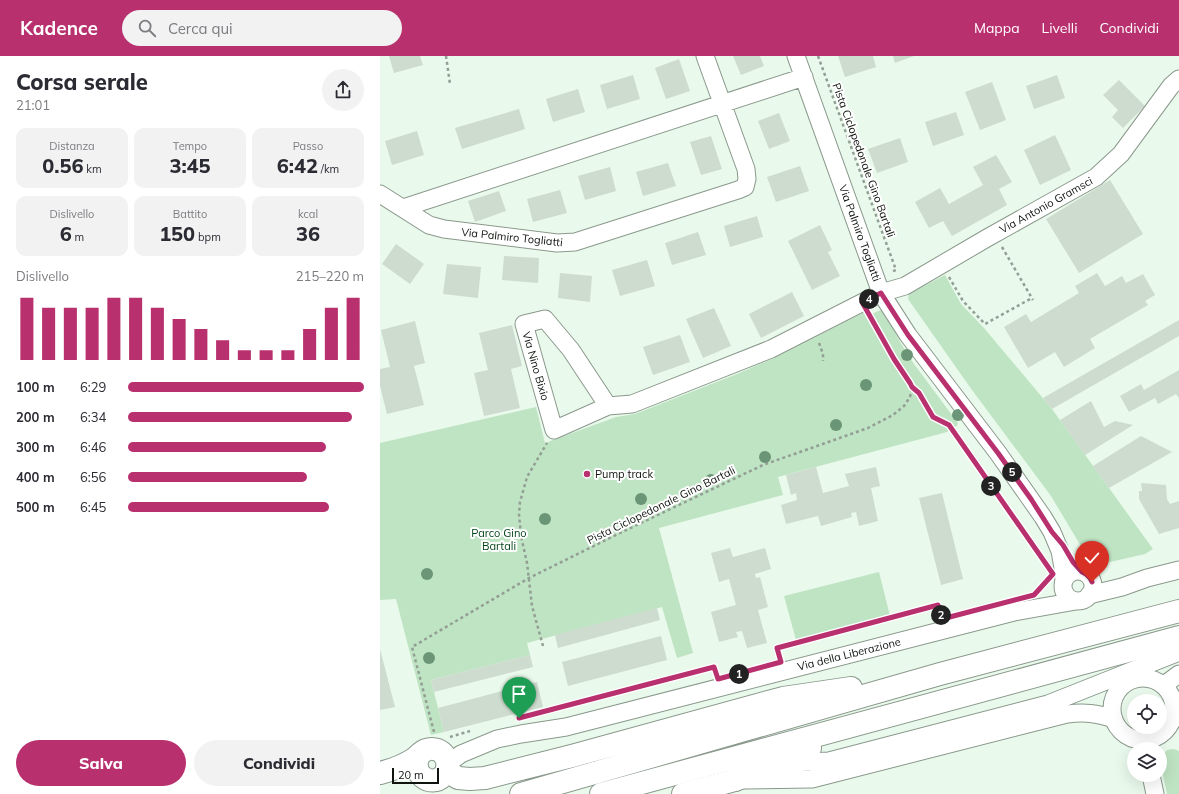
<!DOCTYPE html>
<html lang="it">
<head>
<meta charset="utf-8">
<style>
	body { margin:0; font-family:Mulish,sans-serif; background:#f2f2f3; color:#2b2b33; height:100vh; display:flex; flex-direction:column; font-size:15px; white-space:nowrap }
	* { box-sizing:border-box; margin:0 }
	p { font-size:13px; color:#7c7c81 }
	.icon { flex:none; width:22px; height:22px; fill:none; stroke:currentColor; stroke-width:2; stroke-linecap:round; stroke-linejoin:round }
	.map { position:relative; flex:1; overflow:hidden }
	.drawer { display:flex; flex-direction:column; background:#fff; width:380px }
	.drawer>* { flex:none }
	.controls { position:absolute; left:747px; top:638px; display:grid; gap:8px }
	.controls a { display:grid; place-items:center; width:40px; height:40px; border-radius:50%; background:#fff; box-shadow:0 4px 16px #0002; font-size:20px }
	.scale { position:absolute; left:12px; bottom:10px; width:47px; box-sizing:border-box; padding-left:4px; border:2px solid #0f140f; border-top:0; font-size:11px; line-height:14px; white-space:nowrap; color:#0f140f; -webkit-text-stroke:3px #fff; paint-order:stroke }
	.pin { position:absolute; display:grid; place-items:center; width:34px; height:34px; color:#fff; margin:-41px -17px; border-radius:50% 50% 50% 0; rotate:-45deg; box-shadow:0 0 4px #0007 }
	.pin .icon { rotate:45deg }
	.km { position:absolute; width:20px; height:20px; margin:-10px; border-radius:50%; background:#222; color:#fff; font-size:11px; line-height:20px; text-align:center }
	.round { display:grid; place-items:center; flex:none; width:42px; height:42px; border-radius:21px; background:#f2f2f3 }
	.headline { display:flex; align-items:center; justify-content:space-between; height:68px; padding:0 16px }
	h1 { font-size:22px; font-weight:800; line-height:30px }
	.metrics { display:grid; grid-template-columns:repeat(3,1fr); gap:6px; height:68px; padding:4px 16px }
	.metrics div { display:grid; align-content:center; border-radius:10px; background:#f2f2f3; text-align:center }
	.metrics b { font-size:20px; font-weight:800 }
	.metrics small { font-size:11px; font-weight:400 }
	.metrics p { font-size:11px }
	.chart { height:112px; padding:8px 16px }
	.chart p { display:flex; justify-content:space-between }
	.chart svg { width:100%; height:72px; margin-top:4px; stroke:#b9306e; stroke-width:6 }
	.action { display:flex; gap:8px; margin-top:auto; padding:8px 16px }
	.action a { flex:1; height:46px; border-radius:24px; background:#b9306e; color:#fff; font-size:16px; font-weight:800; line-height:46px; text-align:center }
	.action a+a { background:#f2f2f3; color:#2b2b33 }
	ul { padding:0 16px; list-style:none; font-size:13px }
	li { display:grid; grid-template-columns:64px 48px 1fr; align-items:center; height:30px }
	li i { height:10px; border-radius:5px; background:#b9306e }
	header { display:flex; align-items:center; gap:24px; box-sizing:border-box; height:56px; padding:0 20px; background:#b9306e; color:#fff }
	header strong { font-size:19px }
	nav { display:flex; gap:22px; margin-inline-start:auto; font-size:14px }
	.search { width:280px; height:36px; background:#f2f2f3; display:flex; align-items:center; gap:10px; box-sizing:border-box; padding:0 14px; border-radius:22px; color:#7c7c81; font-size:15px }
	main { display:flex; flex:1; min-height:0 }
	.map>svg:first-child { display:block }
</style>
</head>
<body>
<header>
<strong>Kadence</strong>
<div class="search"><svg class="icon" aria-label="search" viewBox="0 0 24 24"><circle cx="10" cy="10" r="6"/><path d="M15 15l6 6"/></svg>Cerca qui</div>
<nav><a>Mappa</a><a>Livelli</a><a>Condividi</a></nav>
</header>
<main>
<section class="drawer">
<div class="headline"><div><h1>Corsa serale</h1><p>21:01</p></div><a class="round"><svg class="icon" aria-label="share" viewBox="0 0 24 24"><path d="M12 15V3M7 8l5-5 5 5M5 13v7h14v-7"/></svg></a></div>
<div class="metrics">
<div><p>Distanza</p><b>0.56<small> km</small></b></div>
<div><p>Tempo</p><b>3:45</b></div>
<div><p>Passo</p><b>6:42<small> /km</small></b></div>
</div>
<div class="metrics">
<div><p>Dislivello</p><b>6<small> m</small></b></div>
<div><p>Battito</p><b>150<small> bpm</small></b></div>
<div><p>kcal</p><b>36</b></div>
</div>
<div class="chart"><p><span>Dislivello</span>215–220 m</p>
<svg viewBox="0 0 160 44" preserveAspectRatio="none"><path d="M5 44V6M15 44V12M25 44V12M35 44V12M45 44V6M55 44V6M65 44V12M75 44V19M85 44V25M95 44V32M105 44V38M115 44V38M125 44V38M135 44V25M145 44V12M155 44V6"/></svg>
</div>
<ul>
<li><b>100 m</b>6:29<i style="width:100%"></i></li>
<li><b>200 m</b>6:34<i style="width:95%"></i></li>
<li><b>300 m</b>6:46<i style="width:84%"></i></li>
<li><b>400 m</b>6:56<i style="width:76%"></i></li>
<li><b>500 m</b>6:45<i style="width:85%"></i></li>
</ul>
<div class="action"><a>Salva</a><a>Condividi</a></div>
</section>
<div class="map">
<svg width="799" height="738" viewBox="0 0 799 738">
	<rect width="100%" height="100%" fill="#e9f9eb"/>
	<!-- green -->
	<path fill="#bfe4c3" d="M565,219L581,248L604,272L672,353L773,493L765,498L730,506L720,505L709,499L702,492L671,440L592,334L528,243L529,238Z
		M502,254L505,256L520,286L534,308L578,367L577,370L567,376L398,421L403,439L279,472L313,597L297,602L282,551L147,587L150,599L51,624L64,676L51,679L16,543L0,544V387L156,351L165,387L236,361L255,358L357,318L394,302L487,255L492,258L498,255Z
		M499,516L510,560L416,584L404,540Z
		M794,693L799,695V738H787L783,719L782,701L787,694Z"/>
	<!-- building -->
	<path fill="#cddcce" d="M9,0H40L43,9L14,17Z
		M353,0H380L384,10L361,19Z
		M458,0H493L496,11L465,21Z
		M513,0H534L515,7Z
		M299,3L310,35L286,43L275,12Z
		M253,19L260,43L227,53L220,29Z
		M677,19L685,42L654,53L646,30Z
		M739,24L765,50L743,72L732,61L738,54L723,39Z
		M612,26L626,64L600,74L585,36Z
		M198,33L205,56L173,66L166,43Z
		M139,53L145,73L82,93L75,72Z
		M576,56L584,79L553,90L545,66Z
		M399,57L410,85L389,93L378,65Z
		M37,75L44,99L12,109L5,85Z
		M675,79L691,114L660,129L644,94Z
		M331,80L342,113L321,119L310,86Z
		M520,82L528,106L497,117L488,93Z
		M616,99L632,126L619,133L627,149L572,180L563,165L549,172L535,146L560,132L569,148L603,129L593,111Z
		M288,107L296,130L263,140L256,116Z
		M420,110L429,135L396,146L387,121Z
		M230,111L236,135L205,144L198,120Z
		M730,124L763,178L699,217L666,163Z
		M180,134L187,157L153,166L147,143Z
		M119,135L126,155L95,166L88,145Z
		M377,160L383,181L350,191L344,170Z
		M440,169L452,194L448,196L460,220L432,234L408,185Z
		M318,176L326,199L292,209L285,187Z
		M16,188L44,208L30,228L2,208Z
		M124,200L159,202L158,227L122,224Z
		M267,204L275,230L240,240L232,214Z
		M67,208L101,211L98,242L63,238Z
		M180,217L212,220L210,246L178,242Z
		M717,217L725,230L742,220L746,227L763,218L775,239L765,245L768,249L710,283L715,292L684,311L675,296L648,312L624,271L646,258L651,266L699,237L695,230Z
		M412,236L424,260L381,282L369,258Z
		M334,252L351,290L323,302L306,263Z
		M799,264V280L672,353L663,342Z
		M35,265L45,307L34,310L44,349L7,358L0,330V313L10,311L1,274Z
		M132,269L142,310L131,313L140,352L104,360L94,317L108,314L99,277Z
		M300,279L310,306L273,319L263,291Z
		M799,314V342L796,338L778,348L775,342L749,356L740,340L761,328L764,334Z
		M711,345L724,371L735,365L753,369L705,399L680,364Z
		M761,380L792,396L729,432L713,410Z
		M436,411L443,437L469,430L465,418L496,411L500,430L491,432L498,465L479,470L476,456L471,457L472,461L441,470L438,460L406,468L401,449L417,444L416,437L411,439L406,419Z
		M761,427L786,429L787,443L790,448L799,445V472L779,478L759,443V435H762Z
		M562,437L583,523L561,529L539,442Z
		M350,492L353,501L385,492L391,513L375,518L376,522L380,521L388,551L378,554L387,587L367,592L362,575L356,576L358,581L339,586L331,556L356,549L349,523L339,526L331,497Z
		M277,552L280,564L178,592L175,579Z
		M281,580L287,604L188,630L182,606Z
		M0,593L15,651L0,654Z
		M150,599L153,611L54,636L51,624Z
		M157,626L163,651L64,676L58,652Z"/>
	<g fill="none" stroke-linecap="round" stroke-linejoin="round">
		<defs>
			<path id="minor" d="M416,0L501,237L528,279L618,397L663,461L672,476L680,495L683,512L684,525
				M0,138L49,169L64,173L177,187L195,186L358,134L365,131L367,123L366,113L325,0
				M23,152L424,21
				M228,350L191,294L165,263L144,268L174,374L228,350L252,348L391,293L501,237L525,230L607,182L716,121L741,98L791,30L799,23
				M683 530a15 15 0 1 1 30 0a15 15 0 1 1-30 0Z
				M709,539L742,531L767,522L799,514
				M732 653a31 31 0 1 1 62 0a31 31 0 1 1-62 0Z
				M784,629L799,618
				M404,707L449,705L668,648L799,596
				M68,711L70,706L81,698L117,683L141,678L186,671L634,556L696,545
				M771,719L775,738
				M364,724L432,723L687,658C705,656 716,657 734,663"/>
			<path id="major" d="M0,717C12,714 23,710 34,703C38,700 41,696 46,694C62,688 75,708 63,720C50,733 30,716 39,700
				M303,738L355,724"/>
			<path id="highway" d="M67,712L70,717L78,722L90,723L105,722L192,700L403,642L471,632
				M355,724L398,707L430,692
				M141,738L560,618L799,555
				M221,738L799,581"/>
		</defs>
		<!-- minor casing -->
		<use href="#minor" stroke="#8a998c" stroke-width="19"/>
		<!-- major casing -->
		<use href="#major" stroke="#8a998c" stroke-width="24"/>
		<!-- highway casing -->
		<use href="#highway" stroke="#8a998c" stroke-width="24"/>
		<!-- path -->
		<path stroke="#939e94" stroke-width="2.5" stroke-dasharray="3 3" stroke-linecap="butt" d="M66,0L70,28
			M438,0L516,214L511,216
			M622,191L653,244
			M569,221L583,245L605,268L652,242
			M439,287L443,298V305
			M532,332L539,337L553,361L569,369L665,506
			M658,535L668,524
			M163,590L152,550L147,507L141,480L139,458L140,446L147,421L167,387
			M399,600L397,592L558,549L561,559
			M159,657L334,611L336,617
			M54,676L32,591L149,522L242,476L383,409L488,372L513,359L524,350L530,341L532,331L530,327L514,303L489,260
			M70,681L90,675"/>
		<!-- minor -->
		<use href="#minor" stroke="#fff" stroke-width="17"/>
		<!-- major -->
		<use href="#major" stroke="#fff" stroke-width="22"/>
		<!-- highway -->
		<use href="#highway" stroke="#fff" stroke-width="22"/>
	</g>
	<!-- trees -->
	<g fill="#6a9576">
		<circle cx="527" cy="299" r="6"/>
		<circle cx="486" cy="329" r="6"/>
		<circle cx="578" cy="359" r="6"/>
		<circle cx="456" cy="369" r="6"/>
		<circle cx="385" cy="401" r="6"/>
		<circle cx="331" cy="424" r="6"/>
		<circle cx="261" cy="443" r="6"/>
		<circle cx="165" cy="463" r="6"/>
		<circle cx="47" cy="518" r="6"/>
		<circle cx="49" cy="602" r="6"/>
	</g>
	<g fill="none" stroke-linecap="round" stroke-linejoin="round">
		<defs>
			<path id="route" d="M139,662L334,611L338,623L401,606L397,592L558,549L562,563L654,539L673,518L569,369L553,361L539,337L532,331L530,327L514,303L482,246L501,237L528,279L618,397L651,443L672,476L683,489L693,506L702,516L706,518L710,522L712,526"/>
		</defs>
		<!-- route casing -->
		<use href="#route" stroke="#fff" stroke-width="8"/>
		<!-- route -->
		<use href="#route" stroke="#b9306e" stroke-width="5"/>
	</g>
	<!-- markers -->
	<circle fill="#b9306e" stroke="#fff" stroke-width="1.5" cx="207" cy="418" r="4"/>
	<g text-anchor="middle" stroke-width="4" stroke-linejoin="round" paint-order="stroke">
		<!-- street labels -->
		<g font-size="11" fill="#0f140f" stroke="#fff">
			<text transform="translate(484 104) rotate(70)" y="4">Pista Ciclopedonale Gino Bartali</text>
			<text transform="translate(666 149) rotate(-29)" y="4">Via Antonio Gramsci</text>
			<text transform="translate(480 177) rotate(70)" y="4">Via Palmiro Togliatti</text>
			<text transform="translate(132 181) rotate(6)" y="4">Via Palmiro Togliatti</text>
			<text transform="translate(156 310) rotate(74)" y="4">Via Nino Bixio</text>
			<text transform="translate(281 449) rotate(-26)" y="4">Pista Ciclopedonale Gino Bartali</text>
			<text transform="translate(469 598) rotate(-14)" y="4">Via della Liberazione</text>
		</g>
		<!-- poi labels -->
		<g font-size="11" fill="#0f140f" stroke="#fff" text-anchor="start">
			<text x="215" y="422">Pump track</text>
		</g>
		<!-- park labels -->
		<g font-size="11" fill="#034417" stroke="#fff">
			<text x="119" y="481">Parco Gino<tspan x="119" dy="13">Bartali</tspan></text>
		</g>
	</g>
</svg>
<div class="controls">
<a><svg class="icon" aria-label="locate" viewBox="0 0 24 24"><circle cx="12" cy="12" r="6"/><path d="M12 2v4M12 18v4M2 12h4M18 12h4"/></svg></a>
<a><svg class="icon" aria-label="layers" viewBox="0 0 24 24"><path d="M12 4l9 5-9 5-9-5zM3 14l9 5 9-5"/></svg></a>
</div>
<div class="scale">20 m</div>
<div class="pin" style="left:139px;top:662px;background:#1e9e55"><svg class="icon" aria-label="arrive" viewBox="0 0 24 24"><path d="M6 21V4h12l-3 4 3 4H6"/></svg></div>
<div class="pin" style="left:712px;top:526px;background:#d93025"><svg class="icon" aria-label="check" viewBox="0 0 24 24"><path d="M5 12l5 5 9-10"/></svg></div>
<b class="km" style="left:359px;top:618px">1</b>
<b class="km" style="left:561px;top:559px">2</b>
<b class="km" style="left:611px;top:430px">3</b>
<b class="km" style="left:489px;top:243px">4</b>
<b class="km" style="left:632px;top:416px">5</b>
</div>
</main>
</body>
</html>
